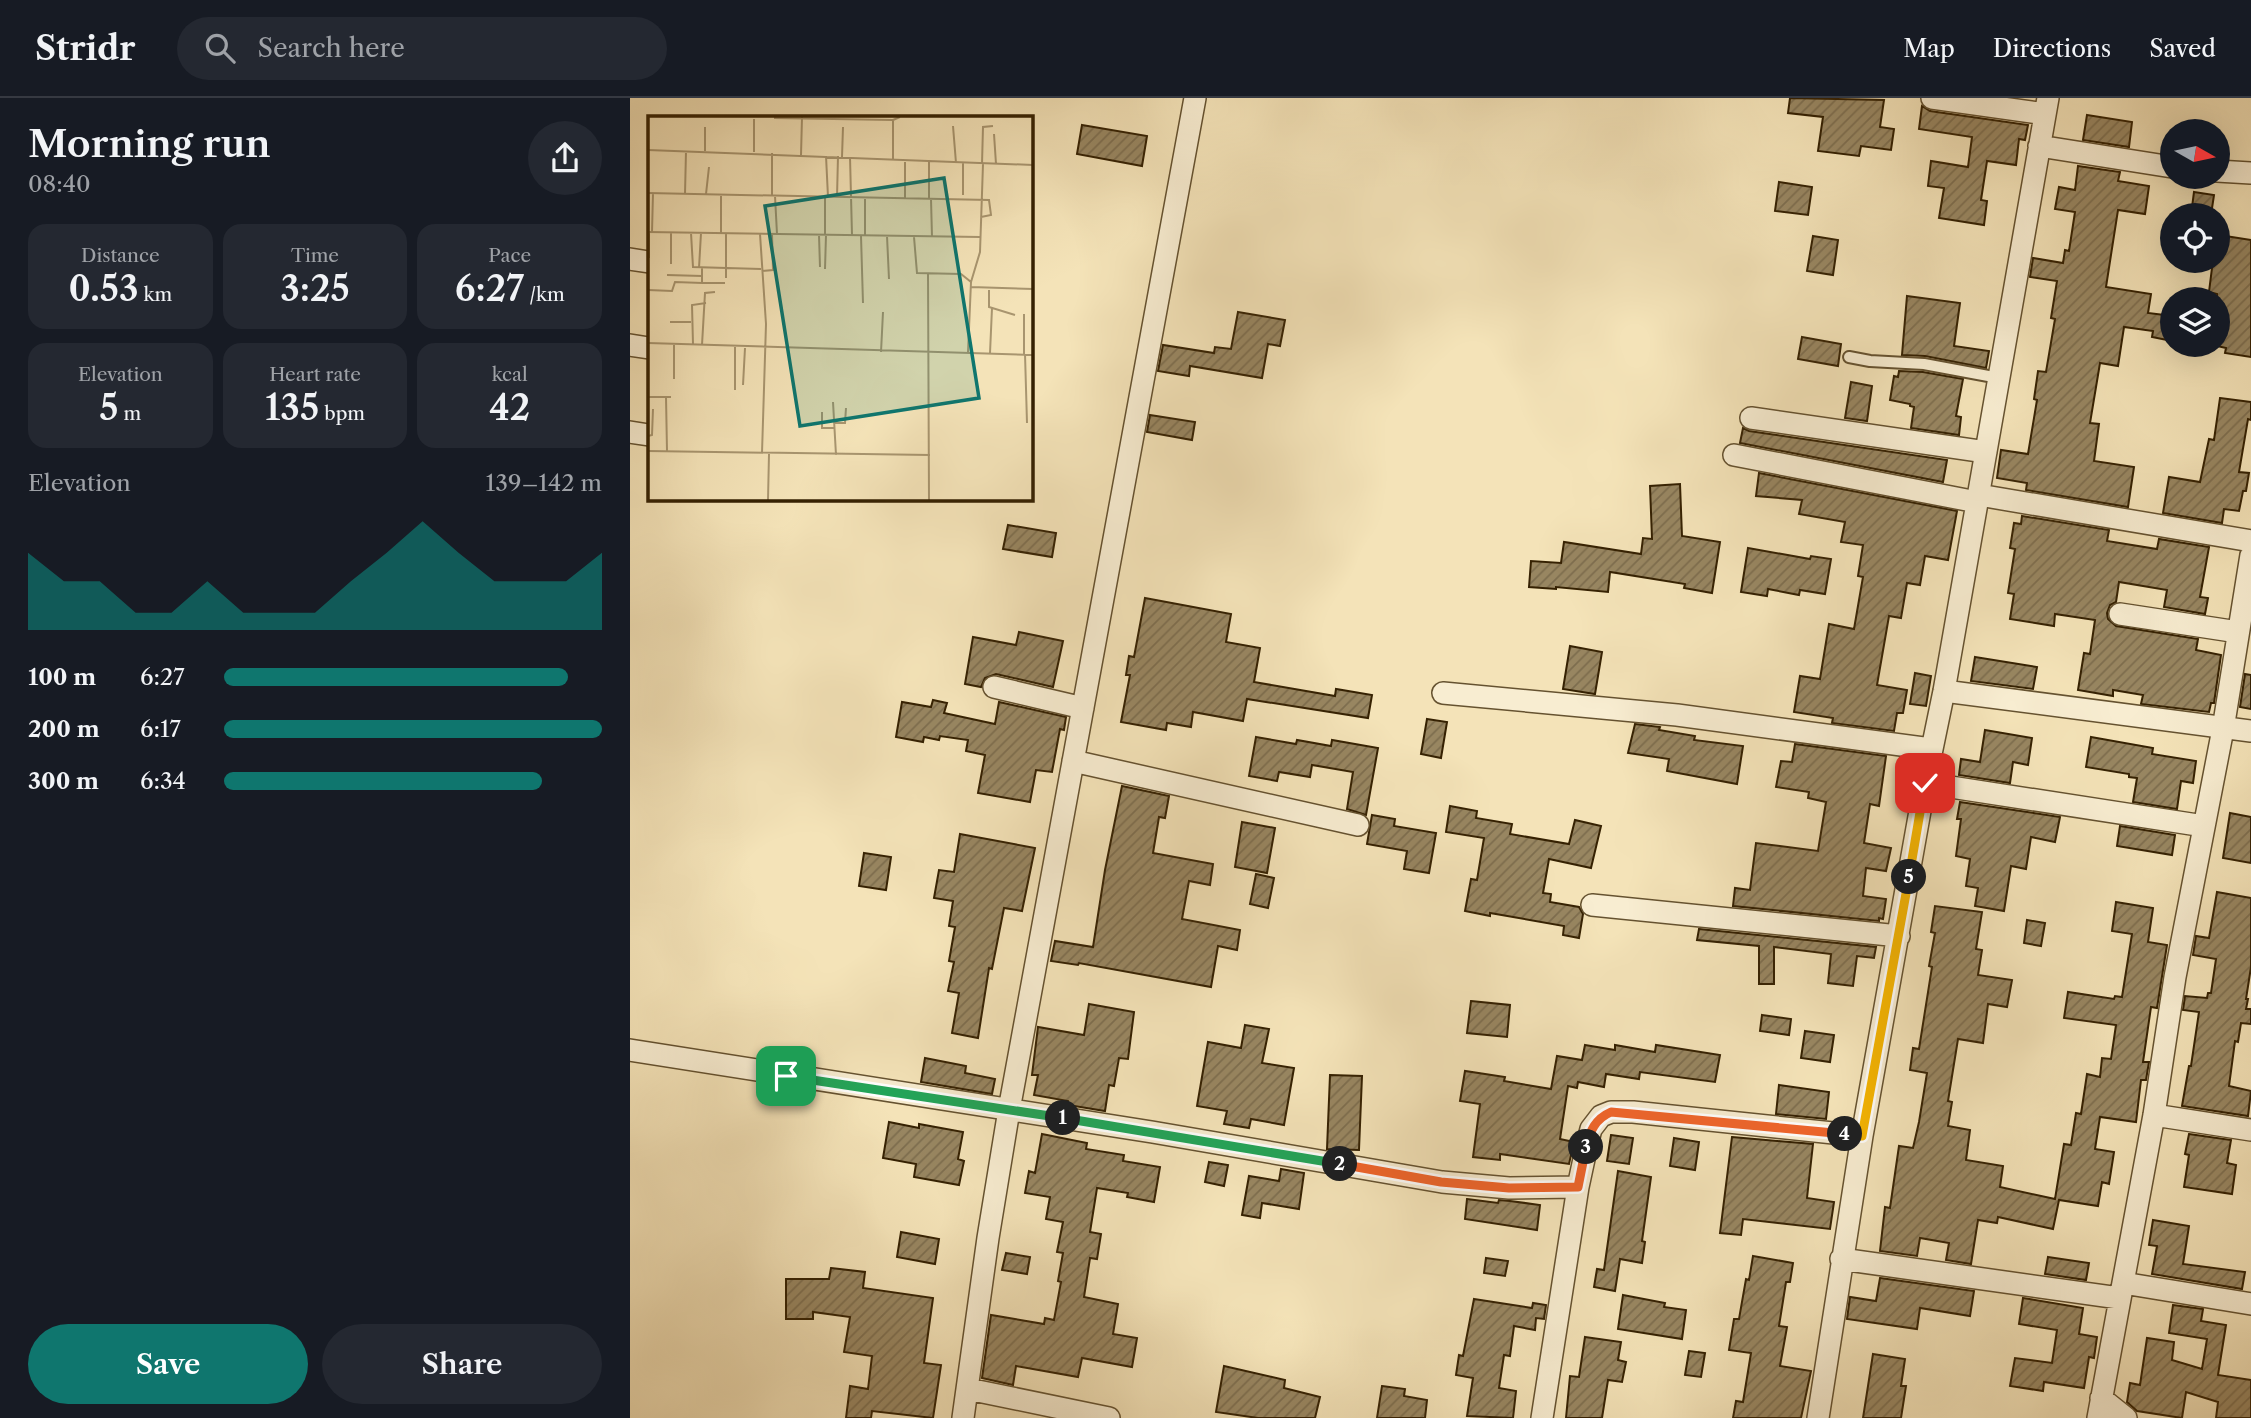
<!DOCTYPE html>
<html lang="en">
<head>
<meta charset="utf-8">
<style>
	body { margin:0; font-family:"Libre Caslon Text",serif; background:#242831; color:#f1f3f6; height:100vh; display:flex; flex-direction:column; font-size:26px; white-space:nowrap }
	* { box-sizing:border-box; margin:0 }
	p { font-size:23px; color:#9ea1a6 }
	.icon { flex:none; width:38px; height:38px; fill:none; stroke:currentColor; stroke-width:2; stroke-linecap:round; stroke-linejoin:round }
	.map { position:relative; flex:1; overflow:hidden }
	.side { display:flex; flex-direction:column; background:#171b24; width:630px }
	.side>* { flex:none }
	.needle { width:46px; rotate:99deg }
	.fabs { position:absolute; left:1530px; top:21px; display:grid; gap:14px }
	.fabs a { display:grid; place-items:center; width:70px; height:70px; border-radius:50%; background:#171b24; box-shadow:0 7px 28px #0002; font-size:35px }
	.pin { position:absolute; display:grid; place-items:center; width:60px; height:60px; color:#fff; margin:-30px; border-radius:14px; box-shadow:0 4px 10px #0006 }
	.km { position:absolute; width:35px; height:35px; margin:-18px; border-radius:50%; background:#222; color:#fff; font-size:19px; line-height:35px; text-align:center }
	.round { display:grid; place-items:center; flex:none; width:74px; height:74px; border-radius:37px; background:#242831 }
	.overview { display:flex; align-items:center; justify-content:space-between; height:119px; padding:0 28px }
	h1 { font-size:38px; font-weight:600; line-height:52px }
	.stats { display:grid; grid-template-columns:repeat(3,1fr); gap:10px; height:119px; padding:7px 28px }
	.stats div { display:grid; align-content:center; border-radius:18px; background:#242831; text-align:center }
	.stats b { font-size:35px; font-weight:600 }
	.stats small { font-size:19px; font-weight:400 }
	.stats p { font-size:19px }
	.chart { height:196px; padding:14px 28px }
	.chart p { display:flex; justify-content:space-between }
	.chart svg { width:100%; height:126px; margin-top:7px; fill:#0f766e; opacity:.7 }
	.action { display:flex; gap:14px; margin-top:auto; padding:14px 28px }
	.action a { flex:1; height:80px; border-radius:42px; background:#0f766e; color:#fff; font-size:28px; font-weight:600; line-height:80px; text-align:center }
	.action a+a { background:#242831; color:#f1f3f6 }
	ul { padding:0 28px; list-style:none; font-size:23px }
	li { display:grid; grid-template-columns:112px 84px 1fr; align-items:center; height:52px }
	li i { height:18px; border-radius:9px; background:#0f766e }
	header { display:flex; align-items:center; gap:42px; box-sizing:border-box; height:98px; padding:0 35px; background:#171b24; border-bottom:2px solid #363941 }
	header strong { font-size:33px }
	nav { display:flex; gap:38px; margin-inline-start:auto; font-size:24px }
	.search { width:490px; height:63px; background:#242831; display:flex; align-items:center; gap:18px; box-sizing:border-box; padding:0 24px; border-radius:38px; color:#9ea1a6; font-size:26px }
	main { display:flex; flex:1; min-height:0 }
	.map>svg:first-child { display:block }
</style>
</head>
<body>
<header>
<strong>Stridr</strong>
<div class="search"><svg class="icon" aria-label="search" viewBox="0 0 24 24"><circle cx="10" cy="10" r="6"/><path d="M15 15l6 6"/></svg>Search here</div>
<nav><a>Map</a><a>Directions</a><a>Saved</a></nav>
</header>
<main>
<section class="side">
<div class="overview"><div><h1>Morning run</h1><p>08:40</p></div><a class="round"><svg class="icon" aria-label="share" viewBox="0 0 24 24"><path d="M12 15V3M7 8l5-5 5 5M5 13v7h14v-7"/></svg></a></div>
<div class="stats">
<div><p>Distance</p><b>0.53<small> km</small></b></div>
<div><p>Time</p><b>3:25</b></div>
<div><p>Pace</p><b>6:27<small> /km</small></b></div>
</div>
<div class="stats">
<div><p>Elevation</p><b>5<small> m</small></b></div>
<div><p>Heart rate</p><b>135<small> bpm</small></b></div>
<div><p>kcal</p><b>42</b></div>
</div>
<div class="chart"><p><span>Elevation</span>139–142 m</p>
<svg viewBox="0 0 160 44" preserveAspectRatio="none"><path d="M0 44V17L10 27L20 27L30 38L40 38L50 27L60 38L70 38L80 38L90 27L100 17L110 6L120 17L130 27L140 27L150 27L160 17V44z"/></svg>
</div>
<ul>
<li><b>100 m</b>6:27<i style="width:91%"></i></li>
<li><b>200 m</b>6:17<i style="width:100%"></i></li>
<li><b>300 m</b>6:34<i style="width:84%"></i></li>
</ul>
<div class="action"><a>Save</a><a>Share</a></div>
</section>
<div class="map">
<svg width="1621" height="1320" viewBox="0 0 1621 1320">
	<defs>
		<pattern id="building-hatch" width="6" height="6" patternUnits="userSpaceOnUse" patternTransform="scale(1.75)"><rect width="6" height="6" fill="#988661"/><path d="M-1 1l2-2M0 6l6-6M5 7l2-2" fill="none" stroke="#7d6d4e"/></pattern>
	</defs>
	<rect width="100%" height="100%" fill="#f4e3b8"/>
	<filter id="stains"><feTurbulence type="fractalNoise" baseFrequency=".00286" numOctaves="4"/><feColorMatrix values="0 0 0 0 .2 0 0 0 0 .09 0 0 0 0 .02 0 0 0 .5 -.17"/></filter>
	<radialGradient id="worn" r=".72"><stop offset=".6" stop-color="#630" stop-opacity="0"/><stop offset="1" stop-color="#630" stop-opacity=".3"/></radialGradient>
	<!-- building -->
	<path fill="url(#building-hatch)" stroke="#352102" stroke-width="2" d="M1160,0L1254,2L1250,29L1264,31L1261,52L1231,48L1229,58L1188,53L1193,19L1158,15Z
		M1292,8L1300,13L1398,27L1395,42L1389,41L1386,67L1357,63L1351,102L1357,103L1354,127L1309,120L1314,90L1298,88L1301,63L1338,69L1342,39L1289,31Z
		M1457,17L1502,24L1499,49L1453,42Z
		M452,27L517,38L512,68L447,56Z
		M1448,68L1490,74L1488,83L1519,88L1515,116L1488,112L1476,189L1521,196L1518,215L1542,218V243L1522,239L1523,233L1494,229L1488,268L1470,265L1460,325L1469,326L1464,363L1504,369L1498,409L1396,392L1397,385L1367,380L1371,352L1398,356L1407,302L1404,301L1408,273L1416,274L1425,221L1421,220L1427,183L1400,179L1403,160L1433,165L1435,152L1439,153L1445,114L1425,111L1429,89L1445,92Z
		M1149,84L1182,89L1178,117L1145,113Z
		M1564,94L1584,97L1581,117H1561Z
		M1589,137L1621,142V259L1595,255L1596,250L1587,248V196L1579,194L1582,170L1585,163H1587Z
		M1183,138L1208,142L1203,177L1177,173Z
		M1277,198L1330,205L1324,248L1359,253L1356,270L1295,258L1272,257Z
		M608,214L655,222L650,248L638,246L632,280L560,268L559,278L528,273L533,247L584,255L585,249L601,251Z
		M1172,239L1211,246L1208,268L1168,261Z
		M1269,273L1293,274L1333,281L1326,318L1331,319L1329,337L1281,330L1284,309L1280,308V306L1260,302L1264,278L1268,279Z
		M1221,284L1242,288L1237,323L1215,320Z
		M1590,300L1621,304V322L1618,321L1609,374L1619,375L1616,393H1613L1609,413L1594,411L1592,425L1533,415L1539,379L1570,384L1579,341L1584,342Z
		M520,317L565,324L562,342L517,334Z
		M1113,330L1119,333L1317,362L1313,384L1110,345Z
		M1129,375L1327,413L1318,462L1295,458L1290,487L1277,485L1271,520L1259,518L1247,587L1277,592L1273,615H1267L1264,633L1202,625L1203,620L1164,614L1170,578L1190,581L1199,526L1224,531L1233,479L1228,478L1233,447L1211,444L1215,424L1169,416L1172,402L1126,398Z
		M1050,386L1052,438L1090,444L1082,495L1054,490L1055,486L980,474L978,494L926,489V491L899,489L901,463L931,465L934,444L1011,456L1013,440L1022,441L1020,388Z
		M1392,418L1479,432L1477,443L1527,451L1529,441L1579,449L1570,499L1578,500L1575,516L1534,509L1537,492L1489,484L1486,504L1480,507L1477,515L1478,521L1486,528L1568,541L1566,552L1591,557L1584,605H1581L1579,614L1511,606L1513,597L1483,592V598L1448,592L1454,555L1460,556L1465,522L1425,516L1424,528L1380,521L1384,496L1378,495L1385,451L1380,450L1384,425L1391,426Z
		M378,427L426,435L422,459L373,451Z
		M1118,450L1180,461L1181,458L1201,461L1195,496L1170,492L1169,497L1138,491L1137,498L1111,494Z
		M515,500L601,516L596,544L630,550L624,584L705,598L706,591L742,597L738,620L617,601L613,623L563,614L561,629L537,625L536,632L491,624L500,577H496L499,558L504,559Z
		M389,534L433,543L423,589L366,576L355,580L351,589L335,586L343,539L386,547Z
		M940,548L972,554L965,596L933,591Z
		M1345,559L1407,569L1403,591L1341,583Z
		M1285,575L1301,578L1296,608L1280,606Z
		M1615,576L1621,577V611L1610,609Z
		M303,602L317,605L314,615L365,626L369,604L436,619L434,632L430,631L422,674L406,672L400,704L348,695L355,657L336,653L338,642L310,638L309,642L294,639L293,644L266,639L272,604L301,609Z
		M797,621L817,624L811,660L791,656Z
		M1005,626L1030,629L1029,632L1065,638L1064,642L1113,648L1107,686L1037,673L1039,661L998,655Z
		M1355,632L1402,640L1398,667L1383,664L1380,685L1329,677L1331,661L1350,664Z
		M626,639L666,646L667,642L701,648L702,642L748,650L736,717L717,711L723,674L682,667L680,679L649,674L647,683L619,678Z
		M1461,639L1523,650L1522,656L1566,663L1563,685L1551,683L1547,711L1503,704L1507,680L1499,679V676L1456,669Z
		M1165,646L1256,658L1249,708L1240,706L1234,745L1261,750L1256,773L1236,770L1233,798L1256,801L1253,821L1249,820V823L1103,808L1105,790L1120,792L1126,745L1188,753L1196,704L1178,700L1179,694L1146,689L1151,663L1162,664Z
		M492,688L539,698L535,720L529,719L523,755L583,766L580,787L559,783L552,821L610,832L607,852L588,848L581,889L449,865L448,867L421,863L425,843L463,849L475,772Z
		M1330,704L1430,719L1425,744L1401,739L1396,771L1381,768L1374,813L1345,808L1348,790L1336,788L1340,761L1326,758L1331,721H1327Z
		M820,708L847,713L846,720L882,726L880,736L939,746L945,722L971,728L961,770L919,761L913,795L921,796L920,804L949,809L953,816L949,840L933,837L934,828L860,815V818L835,813L841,781L847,782L854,740L816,734Z
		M1600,715L1621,719V765L1593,760Z
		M742,717L765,721L764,728L806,735L799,775L774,771L777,753L737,746Z
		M612,724L645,730L637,775L605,769Z
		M1490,728L1545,737L1542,757L1487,748Z
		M330,736L405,750L392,813L374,810L362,871L359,870L348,940L322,935L329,895L318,893L324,864L319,863L325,829L319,828L323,803L304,800L309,772L324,774Z
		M234,755L261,759L256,792L229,788Z
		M626,776L644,780L638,810L620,806Z
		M1587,794L1621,800V869L1616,901H1618L1616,911H1621V926L1611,925L1608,944L1605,943L1599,988L1621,993L1618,1018L1552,1008L1559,968H1561L1569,914L1553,912L1555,898L1577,900L1578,895H1581L1586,861L1563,857L1566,838L1579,840Z
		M1486,804L1523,810L1518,844L1537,847L1527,910L1521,909L1513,964H1519L1516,982H1511L1506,1024L1470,1019L1465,1051L1484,1054L1479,1086L1472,1084L1468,1108L1429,1102L1423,1131L1368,1119L1367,1125L1348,1122L1341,1166L1316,1162L1319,1145L1290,1140L1287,1158L1250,1153L1255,1109L1260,1110L1269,1048L1283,1050L1289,1024L1297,975L1280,972L1283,950L1289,951L1302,869L1299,868L1305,835L1301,834L1305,808L1352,814L1346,851L1352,852L1348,877L1382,882L1377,909L1358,906L1353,945L1328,941L1318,1003L1322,1004L1318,1028L1340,1032L1336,1062L1373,1068L1370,1089L1425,1101L1434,1046L1441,1047L1446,1015L1451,1016L1457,976L1470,979L1472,960L1481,961L1486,927L1434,920L1438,894L1484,901L1485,898L1492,899L1502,836L1482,833Z
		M1397,822L1415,825L1411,848L1394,845Z
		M1069,831L1246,849L1244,860L1227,858L1223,888L1198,885L1201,856L1144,849V886H1129V848L1067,842Z
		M841,903L880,907L877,939L837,935Z
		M459,906L504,914L498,961L489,960L484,988L479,987L475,1013L438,1007V1003L404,997L408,977H402L408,929L454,937Z
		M1132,917L1161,921L1159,937L1130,933Z
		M615,927L639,931L632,965L664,970L654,1027L621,1021L619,1030L594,1026L597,1013L567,1008L578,944L611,950Z
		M1175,933L1204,937L1200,964L1171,960Z
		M955,947L985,952V947L1025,954L1026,947L1090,957L1085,984L1010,974L1009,981L976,976L974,989L948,984L947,990L938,988L930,1041L944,1044L939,1066L870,1056V1062L843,1059L850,1006L830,1003L835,973L875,979L874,983L921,991L927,958L952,962Z
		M295,960L336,968L335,975L365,981L362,996L291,984Z
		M700,977L732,978L729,1052L697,1051Z
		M1149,987L1199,994L1196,1021L1146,1016Z
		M259,1024L289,1030V1026L333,1034L328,1061L334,1063L329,1087L284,1079L286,1066L253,1060Z
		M412,1036L457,1045L456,1051L494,1057L493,1063L530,1069L524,1104L497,1099L498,1095L467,1090L460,1134L471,1136L467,1161L460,1160L454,1199L488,1206L483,1236L507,1240L502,1269L452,1260L448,1279L386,1268L383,1287L352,1280L361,1217L414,1226L415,1220L424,1222L431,1184L428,1183L433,1155L427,1154L433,1124L416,1121L420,1099L395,1095L399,1073L405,1075Z
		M1559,1036L1601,1042L1597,1065L1606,1067L1602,1096L1554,1089L1559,1057L1555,1056Z
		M981,1037L1003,1040L999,1066L977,1063Z
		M1102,1039L1183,1046L1177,1100L1204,1104L1200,1131L1113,1121L1111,1137L1090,1135Z
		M1044,1040L1069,1044L1065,1072L1040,1068Z
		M579,1064L598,1067L594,1088L575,1084Z
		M651,1071L674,1075L669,1111L632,1105L630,1120L612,1117L619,1078L649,1083Z
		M988,1073L1021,1079L1012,1143L1015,1144L1012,1165L990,1161L985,1193L964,1189L967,1171L974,1172Z
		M837,1101L868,1105L869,1102L880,1103L910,1107L907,1132L835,1121Z
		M1523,1122L1559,1128L1553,1166L1615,1174L1612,1191L1522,1176L1527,1148L1519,1147Z
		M271,1134L309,1141L305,1166L267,1159Z
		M376,1155L400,1159L397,1176L372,1172Z
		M1123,1158L1163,1165L1160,1184H1156L1149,1228L1157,1229L1150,1268L1181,1273L1171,1320H1103L1106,1303L1113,1304L1121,1255L1099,1252L1104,1221H1109L1116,1181L1119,1182Z
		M1418,1159L1459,1165L1456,1182L1415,1176Z
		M856,1160L878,1163L875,1178L854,1175Z
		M201,1170L235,1174L233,1190L303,1200L294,1265L311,1267L303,1320L242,1313L241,1320H216L220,1288L238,1291L242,1258L214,1254L220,1219L183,1214V1221H156V1181H199Z
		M1250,1180L1344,1193L1340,1218L1290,1210L1287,1231L1217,1221L1220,1199L1246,1203Z
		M993,1197L1035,1205L1034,1209L1056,1212L1052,1241L988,1231Z
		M1393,1200L1453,1210L1449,1236L1467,1239L1464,1260L1459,1259L1454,1290L1414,1284L1413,1293L1380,1288L1385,1260L1422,1265L1427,1232L1389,1226Z
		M844,1201L902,1210L903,1205L916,1207L914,1221L906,1220L905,1232L884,1228L880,1258L874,1257L869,1290L886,1293L883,1320L837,1318L843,1280L826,1277L829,1257L833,1258Z
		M1543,1207L1573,1211L1571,1223L1596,1227L1588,1277L1621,1282V1320H1586L1588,1304L1556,1294L1552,1320L1507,1313L1497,1304L1500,1285L1510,1287L1517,1240L1544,1244L1542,1262L1572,1271L1577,1241L1539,1235Z
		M955,1239L991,1244L988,1262L996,1264L992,1284L978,1282L972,1320H936L940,1278L949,1279Z
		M1059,1253L1075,1255L1071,1279L1055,1277Z
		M1243,1256L1275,1261L1271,1288H1276L1271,1320H1233Z
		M594,1268L655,1282L654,1290L690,1299L685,1320H628L586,1314Z
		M752,1288L775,1291L774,1298L797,1302L795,1320H747Z"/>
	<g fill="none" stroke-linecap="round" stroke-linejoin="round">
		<defs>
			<path id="service" d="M1219,259L1240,263L1294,266L1369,280"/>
			<path id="minor" d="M1302,0L1415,16
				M1409,48L1542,69
				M1587,73L1621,75
				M0,161L19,164
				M0,247L19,250
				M1121,320L1356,354
				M0,334L19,337
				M1104,357L1347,404
				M1349,397L1621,443
				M1490,516L1608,534
				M364,589L453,610
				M1314,593L1621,633
				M813,595L1047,617L1301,651
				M443,663L728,727
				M1295,685L1574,728
				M962,807L1269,838
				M0,952L522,1034L812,1084L879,1090L948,1089
				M1524,1017L1621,1032
				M1211,1161L1489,1200
				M1493,1185L1621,1206
				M338,1291L479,1320
				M1471,1300L1496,1320
				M333,1320L358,1140L379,1012L565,0
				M912,1320L948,1089L957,1047L961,1031L971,1018L981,1014H1003L1232,1038
				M1188,1320L1232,1038L1295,685L1314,593L1418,0
				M1468,1320L1524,1017L1545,879L1593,631L1621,457"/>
		</defs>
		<!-- service casing -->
		<use href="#service" stroke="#655230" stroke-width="14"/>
		<!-- minor casing -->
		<use href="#minor" stroke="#655230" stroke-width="24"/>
		<!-- service -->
		<use href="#service" stroke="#f8edd1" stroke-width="10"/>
		<!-- minor -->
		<use href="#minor" stroke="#f8edd1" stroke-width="21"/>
	</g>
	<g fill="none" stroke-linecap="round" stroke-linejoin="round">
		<defs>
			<path id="split-1" d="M156,978L433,1020"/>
			<path id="split-2" d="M433,1020L710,1066"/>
			<path id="split-3" d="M710,1066L811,1084L879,1090L948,1089L956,1049"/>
			<path id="split-4" d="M956,1049C960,1033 965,1021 981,1014L1215,1036"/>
			<path id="split-5" d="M1215,1036L1232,1038L1279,779"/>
			<path id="split-6" d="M1279,779L1295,685"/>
		</defs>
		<!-- split-1 casing -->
		<use href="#split-1" stroke="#fff" stroke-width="14"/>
		<!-- split-2 casing -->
		<use href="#split-2" stroke="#fff" stroke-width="14"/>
		<!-- split-3 casing -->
		<use href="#split-3" stroke="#fff" stroke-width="14"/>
		<!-- split-4 casing -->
		<use href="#split-4" stroke="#fff" stroke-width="14"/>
		<!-- split-5 casing -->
		<use href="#split-5" stroke="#fff" stroke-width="14"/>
		<!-- split-6 casing -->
		<use href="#split-6" stroke="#fff" stroke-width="14"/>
		<!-- split-1 -->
		<use href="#split-1" stroke="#22a559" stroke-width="9"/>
		<!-- split-2 -->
		<use href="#split-2" stroke="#22a559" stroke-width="9"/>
		<!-- split-3 -->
		<use href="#split-3" stroke="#f0652b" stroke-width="9"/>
		<!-- split-4 -->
		<use href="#split-4" stroke="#f0652b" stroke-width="9"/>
		<!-- split-5 -->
		<use href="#split-5" stroke="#f5b400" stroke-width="9"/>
		<!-- split-6 -->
		<use href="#split-6" stroke="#f5b400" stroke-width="9"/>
	</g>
	<!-- overview -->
	<g transform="translate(18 18)">
		<rect width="385" height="385" fill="#f4e3b8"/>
		<path fill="none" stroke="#a8956f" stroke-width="2" d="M126,2L245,4M305,10L308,47M346,18L348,48M0,34L385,49M57,35V11M106,36V3M153,39L154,1M178,40L180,81M194,41L195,11M202,41L204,119M245,44V4L252,1M257,44V82M315,47V79M334,48L335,11L345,10M0,77L341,84L343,99L333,101M37,78L38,35M58,78L61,51M124,80V37M127,80L129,118M189,81L190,40M217,81V120M281,82V46M283,83L284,121M0,116L332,121M1,116V142M4,116L5,77M23,116V148M43,117L45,151L113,153M73,117V79M78,118V162M112,118L118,208L114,337M171,119L172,151M177,119V81M213,120L215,187M239,120L241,163M266,121L269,157L313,158L323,166L320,236M51,152L53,117M177,153L178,119M114,155L125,154L124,118M280,158L281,384M19,159L54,160M323,166L332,136L335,48M54,167H77M323,171L385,173M0,174L24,175L27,166L54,167V152M341,174V191L367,199M376,198V238M22,206H43M0,227L385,239M45,228L44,189L58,187M54,229L57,177L67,176M233,236L235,196M342,237L344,192M377,238L379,307M26,263V227M95,269L97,232M87,274V231M0,281H23M18,281L19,335M185,286L188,339M174,296V312H187M186,307H197L198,292M0,320L4,319L5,293M0,335L282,339M120,384L121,338"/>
		<path fill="#0f766e" fill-opacity="0.15" stroke="#0f766e" stroke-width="3.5" d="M296,62L331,282L152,310L117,90Z"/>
		<rect width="385" height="385" fill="none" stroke="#352102" stroke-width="3.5"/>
	</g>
	<rect width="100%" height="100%" filter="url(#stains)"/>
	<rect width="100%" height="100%" fill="url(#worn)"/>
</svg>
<div class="fabs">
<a><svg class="needle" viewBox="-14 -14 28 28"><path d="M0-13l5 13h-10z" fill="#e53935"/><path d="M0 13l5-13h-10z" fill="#9ea1a6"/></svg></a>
<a><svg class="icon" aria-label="locate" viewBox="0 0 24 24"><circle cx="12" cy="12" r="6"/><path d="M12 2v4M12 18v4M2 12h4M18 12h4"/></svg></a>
<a><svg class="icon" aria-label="layers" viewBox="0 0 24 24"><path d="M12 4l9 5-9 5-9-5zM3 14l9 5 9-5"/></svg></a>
</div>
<div class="pin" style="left:156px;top:978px;background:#1e9e55"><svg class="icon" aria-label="arrive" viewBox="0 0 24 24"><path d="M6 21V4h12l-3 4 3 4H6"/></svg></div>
<div class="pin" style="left:1295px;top:685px;background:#d93025"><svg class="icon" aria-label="check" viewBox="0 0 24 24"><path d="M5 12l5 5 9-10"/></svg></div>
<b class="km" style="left:433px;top:1020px">1</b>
<b class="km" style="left:710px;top:1066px">2</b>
<b class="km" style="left:956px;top:1049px">3</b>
<b class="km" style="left:1215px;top:1036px">4</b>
<b class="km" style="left:1279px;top:779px">5</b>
</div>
</main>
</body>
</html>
